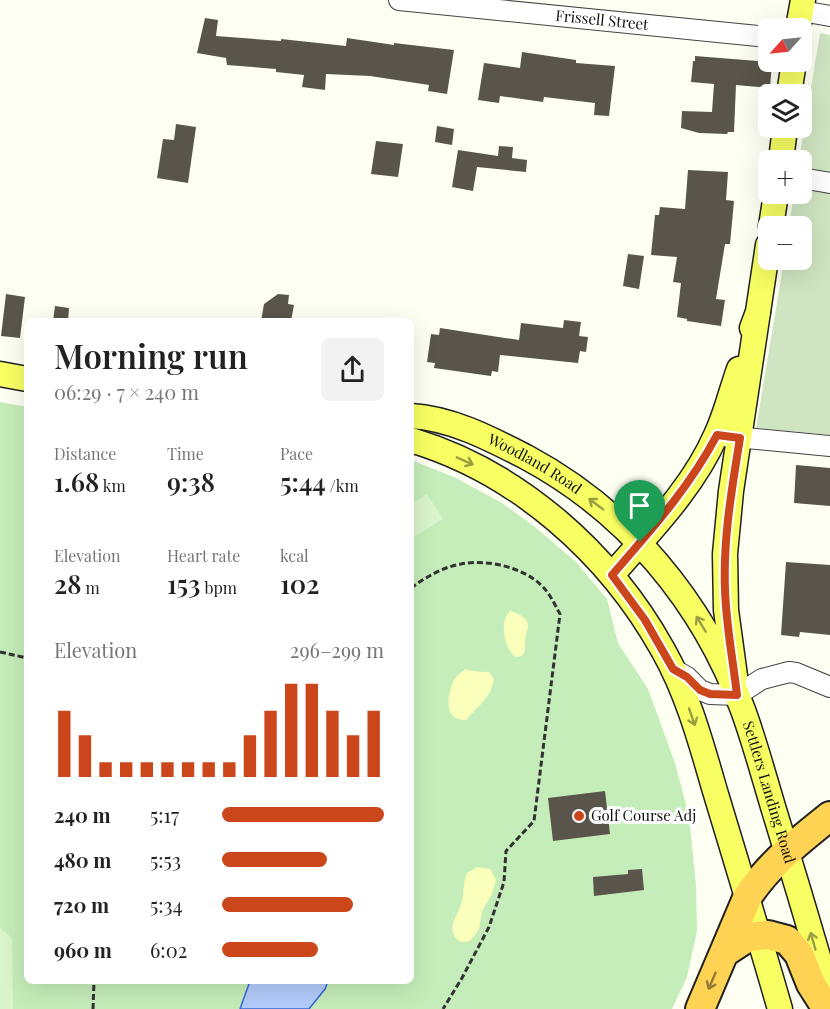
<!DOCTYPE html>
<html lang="en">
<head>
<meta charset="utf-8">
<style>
	body { margin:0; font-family:"Playfair Display",serif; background:#f2f2f2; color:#222; height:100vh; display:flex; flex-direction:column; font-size:22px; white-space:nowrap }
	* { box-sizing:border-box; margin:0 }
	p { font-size:20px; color:#767676 }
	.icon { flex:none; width:33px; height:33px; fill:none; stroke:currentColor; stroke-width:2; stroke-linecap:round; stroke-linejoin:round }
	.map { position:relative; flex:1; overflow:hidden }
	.panel { position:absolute; left:24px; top:318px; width:390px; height:666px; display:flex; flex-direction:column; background:#fff; border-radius:9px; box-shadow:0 6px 24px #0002 }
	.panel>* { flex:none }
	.needle { width:39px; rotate:243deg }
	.controls { position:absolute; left:758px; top:18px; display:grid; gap:12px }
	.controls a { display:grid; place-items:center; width:54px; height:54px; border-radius:9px; background:#fff; box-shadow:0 6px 24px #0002; font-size:30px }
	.pin { position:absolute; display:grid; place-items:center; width:51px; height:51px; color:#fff; margin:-62px -26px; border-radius:50% 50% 50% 0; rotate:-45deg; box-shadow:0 0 6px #0007 }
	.pin .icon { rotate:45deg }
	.round { display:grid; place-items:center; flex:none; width:63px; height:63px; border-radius:9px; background:#f2f2f2 }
	.summary { display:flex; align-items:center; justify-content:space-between; height:102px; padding:0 30px }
	h1 { font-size:33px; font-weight:600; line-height:45px }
	.stats { display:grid; grid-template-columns:repeat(3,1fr); gap:9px; height:102px; padding:6px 30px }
	.stats div { display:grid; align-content:center }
	.stats b { font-size:26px; font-weight:600 }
	.stats small { font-size:16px; font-weight:400 }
	.stats p { font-size:16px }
	.chart { height:168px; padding:12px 30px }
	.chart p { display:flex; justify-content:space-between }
	.chart svg { width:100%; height:108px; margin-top:6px; stroke:#cc461c; stroke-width:6 }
	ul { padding:0 30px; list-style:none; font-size:20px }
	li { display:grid; grid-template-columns:96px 72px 1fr; align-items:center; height:45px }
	li i { height:15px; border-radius:8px; background:#cc461c }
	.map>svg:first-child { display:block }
</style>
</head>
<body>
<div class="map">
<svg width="830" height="1009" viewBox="0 0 830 1009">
	<rect width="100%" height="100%" fill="#fefff3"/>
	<!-- green -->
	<path fill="#c5edb9" d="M0,402L27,407V981H411V460L454,477L502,503L535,527L576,562L607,599L618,643L648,689L675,763L689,816L696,885L697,931L687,977L672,1009H0Z"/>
	<!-- sand -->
	<path fill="#faffbc" d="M510,611C517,613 528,617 528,626C528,630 525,635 525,640C525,649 527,657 515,657C504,647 499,622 510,611Z
		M466,669C474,673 481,671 489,672L494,679C491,698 478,706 466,720C462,720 456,719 453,716C444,708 450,683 458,675C460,673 463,671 466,669Z
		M477,867L490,869L496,880L492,894L482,911L479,929L470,941L461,942C443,930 458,916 462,902C464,892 463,883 467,873Z"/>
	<!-- cemetery -->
	<path fill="#cfe4c1" d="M820,33L830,35V435L756,428L784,260H801V226H789L794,194H801V160H799Z"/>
	<!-- pitch -->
	<path fill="#daf4cb" d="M427,494L443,519L411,539V504Z
		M0,928L12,938L13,1009H0Z"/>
	<!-- water -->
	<path fill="#b3ccfb" stroke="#3568d7" stroke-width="1.5" d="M250,981H328L325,989L309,1009H240Z"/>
	<!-- building -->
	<path fill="#5a554b" d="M205,18L218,20L216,36L281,41V39L346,46L347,38L394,45V43L454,50L447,94L428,91L429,85L370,76L326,74L325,90L302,87L304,75L276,72V69L227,65L226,58L197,53Z
		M522,52L576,60V63L615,66L609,116L594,115L595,103L544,97L543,102L500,96L499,103L478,100L484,63L520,68Z
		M695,56L772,62L770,88L736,85L734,132H728L727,134L699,133L681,128L682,111L712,112L714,84L691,82L693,61H695Z
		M176,124L196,127L188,183L157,178L163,139L174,140Z
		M437,126L454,129L452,145L435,142Z
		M376,141L403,144L398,177L371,174Z
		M499,146L513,147L512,158L527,160L526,172L477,167L473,191L452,187L458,150L498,156Z
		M688,170L728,172L726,200L734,201L730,244H725L716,299L725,300L721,326L687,321V319L677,317L681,283L673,282L677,257L651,255L655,215H659L660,207L685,209Z
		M628,254L644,256L639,289L623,286Z
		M6,294L25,297L20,338L1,336Z
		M278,294L289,295L288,304L294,305L291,321H261L264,304Z
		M55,306L69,308L68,321H53Z
		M564,320L581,322L579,336L588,337L586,352L580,351L578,363L500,355L498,372L492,371L491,376L434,368L435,363L427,362L431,334L439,335L440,328L519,340L521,323L563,328Z
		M796,465L830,468V506L794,503Z
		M786,562L830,565V635L800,632L799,637L781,635Z
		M605,791L610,834L553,841L548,798Z
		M642,869L644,890L594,896L593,877L628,874V870Z"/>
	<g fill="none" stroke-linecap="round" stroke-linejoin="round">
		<defs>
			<g id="minor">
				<path id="s1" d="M399,0L768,37"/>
				<path d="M801,11L830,16"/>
				<path d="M801,178L830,183"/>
				<path d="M725,436L830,446"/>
				<path d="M673,669L687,677L700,690L710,694L737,695L762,679L789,672L796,673L830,687"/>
			</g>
			<g id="major">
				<path d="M798,28L803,0"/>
				<path d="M789,94L794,62"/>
				<path d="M781,160L785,128"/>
				<path d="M771,226L776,194"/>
				<path d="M752,328L758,312L768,245"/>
				<path d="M0,374L27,379"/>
				<path id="s2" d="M411,416C451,418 491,439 526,457C627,511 703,602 743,710C755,743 764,777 774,810C793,872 812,935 830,997"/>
				<path d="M411,440C518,472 609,553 663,650C688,694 701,743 715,791C737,864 759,936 780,1009"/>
				<path d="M612,575C649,532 693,488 716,435C726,414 731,391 739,369"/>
				<path d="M735,676L726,610L725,554L731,491L758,312"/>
			</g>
			<path id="highway" d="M725,952L748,937L768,935L787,940L799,954L811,984L827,1009
				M700,1009L748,896C770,863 799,841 830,816"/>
		</defs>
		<!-- minor casing -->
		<use href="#minor" stroke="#434343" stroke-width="22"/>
		<!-- major casing -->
		<use href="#major" stroke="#212121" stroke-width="27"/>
		<!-- highway casing -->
		<use href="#highway" stroke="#212121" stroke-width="32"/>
		<!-- path -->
		<path stroke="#323232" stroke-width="3" stroke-dasharray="6 3" stroke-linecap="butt" d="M411,588C426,577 443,567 461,564C487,559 524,567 543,587C550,594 555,605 560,614L534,821L506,851L504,882L489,927L462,978L443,1009
			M0,652L27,658
			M93,1009L94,981"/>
		<!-- minor -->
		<use href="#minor" stroke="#fff" stroke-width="20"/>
		<!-- major -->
		<use href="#major" stroke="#f8ff63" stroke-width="24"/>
		<!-- highway -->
		<use href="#highway" stroke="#fed252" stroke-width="28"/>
	</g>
	<!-- one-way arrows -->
	<defs><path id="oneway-shaft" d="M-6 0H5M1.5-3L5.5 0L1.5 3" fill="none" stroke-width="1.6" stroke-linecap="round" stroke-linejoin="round" transform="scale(1.5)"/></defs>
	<g stroke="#9b9f42">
		<use href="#oneway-shaft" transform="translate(465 461) rotate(24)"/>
		<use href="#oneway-shaft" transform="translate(596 504) rotate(-143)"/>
		<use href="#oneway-shaft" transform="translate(701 624) rotate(-121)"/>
		<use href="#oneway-shaft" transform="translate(692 717) rotate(71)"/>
		<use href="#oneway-shaft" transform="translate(813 941) rotate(-106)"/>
	</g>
	<use stroke="#937b34" href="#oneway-shaft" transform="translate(712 981) rotate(113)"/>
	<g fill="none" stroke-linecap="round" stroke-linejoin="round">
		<defs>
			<path id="route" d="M717,435L740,438C732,488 723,538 725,589C726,625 733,660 737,695L710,694L700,690L687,677L673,669L645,620L612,575C651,530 689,488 717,435Z"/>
		</defs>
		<!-- route casing -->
		<use href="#route" stroke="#fff" stroke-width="12"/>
		<!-- route -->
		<use href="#route" stroke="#cc461c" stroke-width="8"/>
	</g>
	<!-- markers -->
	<circle fill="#cc461c" stroke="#fff" stroke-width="2" cx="579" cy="816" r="6"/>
	<g text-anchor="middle" stroke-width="6" stroke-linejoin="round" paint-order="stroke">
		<!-- street labels -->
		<g font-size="15" fill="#101010" stroke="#fff">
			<text dy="5" stroke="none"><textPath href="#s1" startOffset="204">Frissell Street</textPath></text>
			<text dy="5" stroke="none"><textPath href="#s2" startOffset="134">Woodland Road</textPath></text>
			<text dy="5" stroke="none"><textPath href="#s2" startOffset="550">Settlers Landing Road</textPath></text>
		</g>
		<!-- poi labels -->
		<g font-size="15" fill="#101010" stroke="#fff" text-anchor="start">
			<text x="591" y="821">Golf Course Adj</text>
		</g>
	</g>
</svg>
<div class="controls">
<a><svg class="needle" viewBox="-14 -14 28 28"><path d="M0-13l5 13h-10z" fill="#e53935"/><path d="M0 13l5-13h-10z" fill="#767676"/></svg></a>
<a><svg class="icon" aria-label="layers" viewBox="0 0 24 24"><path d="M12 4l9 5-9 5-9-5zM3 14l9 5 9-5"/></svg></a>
<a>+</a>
<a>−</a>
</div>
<div class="pin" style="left:640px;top:542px;background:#1e9e55"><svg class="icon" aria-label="arrive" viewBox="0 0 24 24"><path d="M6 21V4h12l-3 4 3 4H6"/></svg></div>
<section class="panel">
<div class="summary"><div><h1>Morning run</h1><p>06:29 · 7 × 240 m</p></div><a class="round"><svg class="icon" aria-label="share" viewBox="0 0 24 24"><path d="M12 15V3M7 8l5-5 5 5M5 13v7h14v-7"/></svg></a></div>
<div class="stats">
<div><p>Distance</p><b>1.68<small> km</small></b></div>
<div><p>Time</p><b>9:38</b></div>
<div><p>Pace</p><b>5:44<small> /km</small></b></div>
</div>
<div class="stats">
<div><p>Elevation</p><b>28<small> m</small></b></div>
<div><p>Heart rate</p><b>153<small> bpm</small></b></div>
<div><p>kcal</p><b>102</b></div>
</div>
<div class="chart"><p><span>Elevation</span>296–299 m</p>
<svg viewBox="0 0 160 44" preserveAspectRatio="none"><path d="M5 44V17M15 44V27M25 44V38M35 44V38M45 44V38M55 44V38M65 44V38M75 44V38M85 44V38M95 44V27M105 44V17M115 44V6M125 44V6M135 44V17M145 44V27M155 44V17"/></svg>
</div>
<ul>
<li><b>240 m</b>5:17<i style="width:100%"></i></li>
<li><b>480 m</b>5:53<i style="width:65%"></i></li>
<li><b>720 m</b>5:34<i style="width:81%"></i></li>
<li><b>960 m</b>6:02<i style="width:59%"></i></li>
</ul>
</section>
</div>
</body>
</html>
